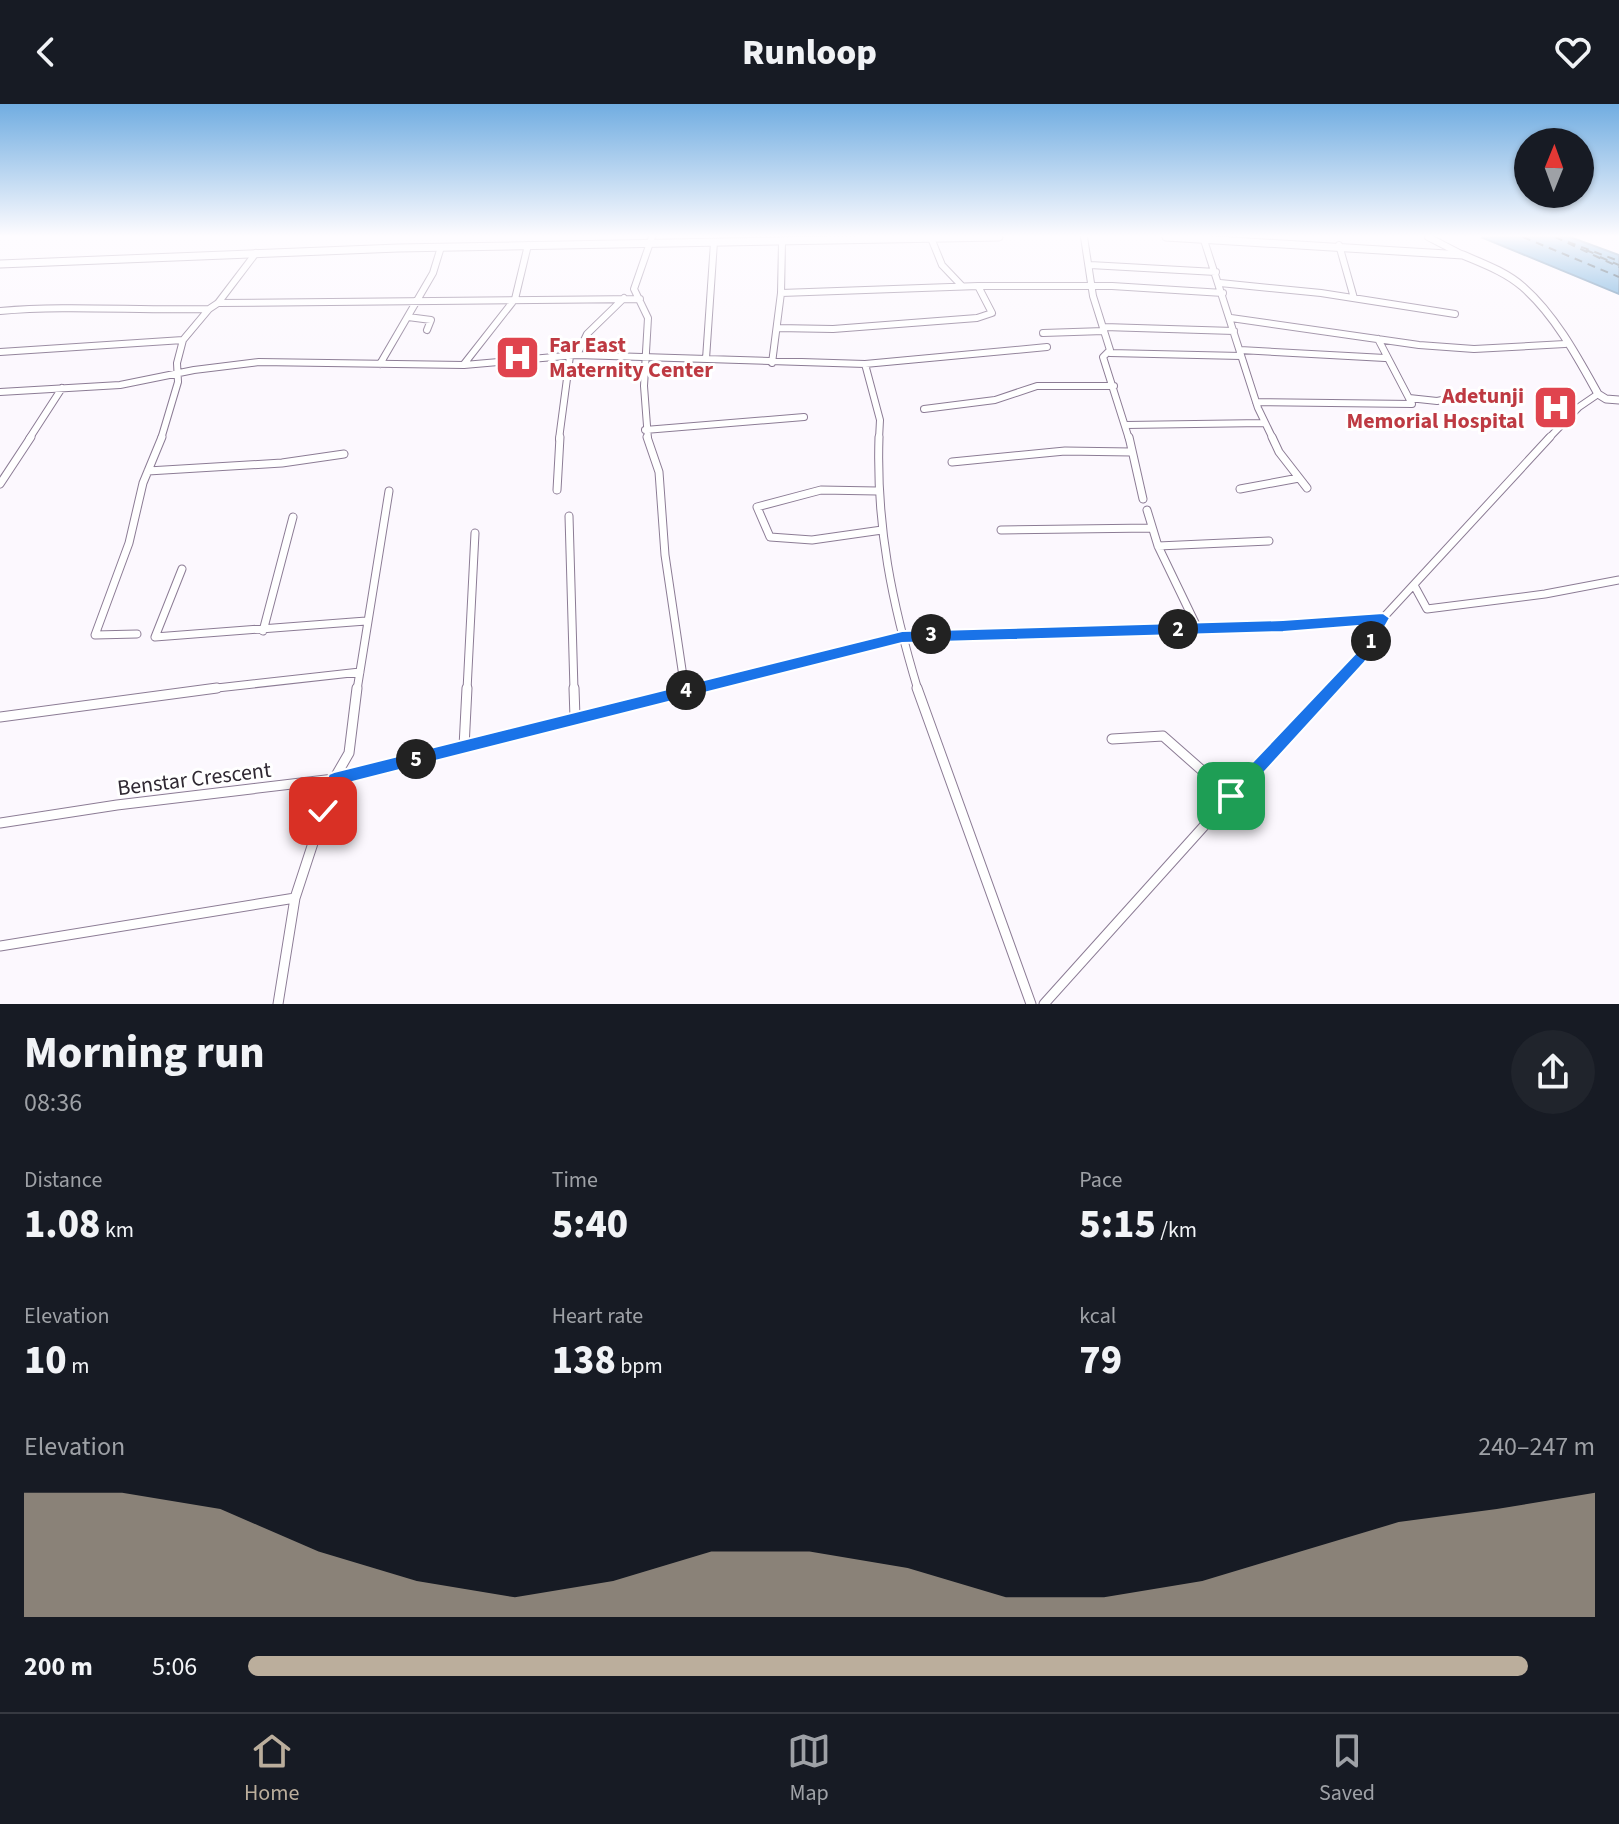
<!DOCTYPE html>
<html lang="en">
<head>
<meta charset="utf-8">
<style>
	body { margin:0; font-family:"Source Sans 3",sans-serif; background:#20242c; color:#f1f3f6; height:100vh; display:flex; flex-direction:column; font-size:30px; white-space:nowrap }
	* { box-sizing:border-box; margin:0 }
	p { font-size:26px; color:#9ea1a6 }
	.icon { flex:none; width:44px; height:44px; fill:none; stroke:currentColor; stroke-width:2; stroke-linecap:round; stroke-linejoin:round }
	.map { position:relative; height:900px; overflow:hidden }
	.panel { display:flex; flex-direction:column; background:#171b24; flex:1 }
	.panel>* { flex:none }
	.needle { width:52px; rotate:1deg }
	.fabs { position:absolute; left:1514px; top:24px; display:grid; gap:16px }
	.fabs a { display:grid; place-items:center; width:80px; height:80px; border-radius:50%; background:#171b24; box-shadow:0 2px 6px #0004; font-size:40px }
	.pin { position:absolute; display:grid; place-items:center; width:68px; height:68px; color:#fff; margin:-34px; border-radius:16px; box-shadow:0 4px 12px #0006 }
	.km { position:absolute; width:40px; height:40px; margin:-20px; border-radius:50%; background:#222; color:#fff; font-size:22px; line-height:40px; text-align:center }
	.round { display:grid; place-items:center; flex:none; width:84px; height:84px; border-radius:42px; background:#20242c }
	.overview { display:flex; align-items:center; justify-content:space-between; height:136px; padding:0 24px }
	h1 { font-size:44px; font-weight:800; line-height:60px }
	.stats { display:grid; grid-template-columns:repeat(3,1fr); gap:12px; height:136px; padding:8px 24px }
	.stats div { display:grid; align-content:center }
	.stats b { font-size:40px; font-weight:800 }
	.stats small { font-size:22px; font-weight:400 }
	.stats p { font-size:22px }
	.chart { height:224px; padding:16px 24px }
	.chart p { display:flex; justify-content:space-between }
	.chart svg { width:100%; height:144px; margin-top:8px; fill:#bbae9c; opacity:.7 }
	ul { padding:0 24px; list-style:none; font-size:26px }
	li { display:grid; grid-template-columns:128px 96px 1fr; align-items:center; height:60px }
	li i { height:20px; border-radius:10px; background:#bbae9c }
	header { display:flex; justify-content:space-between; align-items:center; height:104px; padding:0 24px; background:#171b24; font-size:36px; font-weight:800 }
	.menu { display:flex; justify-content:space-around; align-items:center; height:112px; border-top:2px solid #363941; background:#171b24; font-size:22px; color:#9ea1a6 }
	.menu a { display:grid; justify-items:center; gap:4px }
	.menu .current { color:#bbae9c }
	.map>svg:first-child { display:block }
</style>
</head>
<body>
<header><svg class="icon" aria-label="back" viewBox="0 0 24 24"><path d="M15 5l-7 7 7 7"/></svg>Runloop<svg class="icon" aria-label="heart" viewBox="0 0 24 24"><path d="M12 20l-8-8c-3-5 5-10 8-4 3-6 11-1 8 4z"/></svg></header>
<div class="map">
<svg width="1619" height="900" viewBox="0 0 1619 900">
	<rect width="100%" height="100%" fill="#fcf8fe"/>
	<!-- water -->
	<path fill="#5ea3d7" stroke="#507ea6" stroke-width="2" d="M1481,133H1570L1619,151V190Z"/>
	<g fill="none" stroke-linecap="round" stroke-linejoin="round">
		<!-- ferry -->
		<path stroke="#0d2c41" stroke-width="2" stroke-dasharray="8 6" stroke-linecap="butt" d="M1523,133L1619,173
			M1555,133L1619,163
			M1568,138L1619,157
			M1586,146L1598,151
			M1600,153L1619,161"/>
		<defs>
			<path id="street-far2" d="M1084,133L1093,192L1110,246L1103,253L1129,335
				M1203,133L1258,304L1273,335
				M1428,133L1463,151
				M931,134L942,161L961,181
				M1339,141L1354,194
				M1090,161L1216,168
				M1220,179L1321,189L1455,210
				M978,182H1112L1223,189
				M218,199L640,195
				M0,207C69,201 139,207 209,205
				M408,213L431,216L427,226
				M1231,214L1419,241L1474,245L1565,240
				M1104,223L1234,227
				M777,224L833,225L977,214L992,209L978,182L781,189
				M1043,229L1104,227
				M1240,246L1385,254
				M0,248L183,236
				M1110,249L1241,252
				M577,251L587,230L624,194
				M706,255L714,138
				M772,259L781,189L782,138
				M380,260L433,169L441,143
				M464,260L515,195L528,141
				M865,260L880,316L879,335
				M0,288L120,281L194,266L259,258L464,261L577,251L865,260L1047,243
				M1409,294L1437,297L1467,291
				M1256,298L1412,300L1378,235
				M924,305L995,296L1037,282H1114
				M1126,321L1264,319
				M645,326L804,313
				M29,335L62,284
				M161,335L178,278L177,259L183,236L209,205L218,199L256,149
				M559,335L570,252
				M648,335L644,282L648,214L634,185L652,133
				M1548,335L1579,303L1598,290"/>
			<path id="street-far1" d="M647,333L659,368L665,451L685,586
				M879,333C876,422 892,500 918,586
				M1129,333L1143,395
				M1272,333L1279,348L1307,384
				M952,358L1065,347L1131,348
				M148,367L282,359L344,350
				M0,380L31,333
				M1240,385L1299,374
				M557,386L560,333
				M877,387L821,386L757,403L770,433L812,436L882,426
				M1147,406L1158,442L1198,525
				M569,412L574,586
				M1001,426L1151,424
				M1158,442L1269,437
				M182,465L155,533L366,517
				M1415,483L1427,505L1545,490L1619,476
				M263,527L293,413
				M137,530L95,531L129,439L143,379L162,333
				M199,586L360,568
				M357,586L389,387
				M467,586L475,429
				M691,586L902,533L1283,522L1383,514
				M1333,586L1360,554L1383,514L1550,333"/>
			<path id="street" d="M574,584L575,614
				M917,584L1031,900
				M0,613L217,584
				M1112,635L1163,632L1231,692
				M464,643L467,584
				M0,719L117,701L334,675L699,584
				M0,842L295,794
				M278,900L295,794L334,675L349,649L357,584
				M1044,900L1231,692L1334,584"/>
			<path id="secondary" d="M1166,133L1463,151C1484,160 1506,168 1523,183C1555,211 1578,254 1598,290L1606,295L1619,296
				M0,160L398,144L999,133"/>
		</defs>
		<!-- street-far2 casing -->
		<use href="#street-far2" stroke="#8c7c95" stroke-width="8"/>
		<!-- street-far1 casing -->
		<use href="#street-far1" stroke="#8c7c95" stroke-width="9"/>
		<!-- street casing -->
		<use href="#street" stroke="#8c7c95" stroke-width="11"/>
		<!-- secondary casing -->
		<use href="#secondary" stroke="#8c7c95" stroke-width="9"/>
		<!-- street-far2 -->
		<use href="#street-far2" stroke="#fff" stroke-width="6"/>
		<!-- street-far1 -->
		<use href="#street-far1" stroke="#fff" stroke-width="7"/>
		<!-- street -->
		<use href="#street" stroke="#fff" stroke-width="9"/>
		<!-- secondary -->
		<use href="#secondary" stroke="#fff" stroke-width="7"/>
	</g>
	<!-- sky -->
	<linearGradient id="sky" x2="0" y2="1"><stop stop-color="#71ade1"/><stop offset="0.51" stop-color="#fefcff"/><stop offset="1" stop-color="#fefcff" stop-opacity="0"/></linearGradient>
	<rect width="1619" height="259" fill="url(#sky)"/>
	<!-- route -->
	<path fill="#1a73e8" stroke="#fff" stroke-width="2" d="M1383,509L1390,514L1365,558L1237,698L1231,700L1225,698V687L1355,550L1372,521L1283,528L902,539L340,681L328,713L323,715L315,707L329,670L334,668L902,527L1283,516Z"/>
	<!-- icons -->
	<defs>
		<symbol id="hospital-square" viewBox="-11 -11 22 22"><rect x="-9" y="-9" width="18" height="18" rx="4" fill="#e0444e" stroke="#fff"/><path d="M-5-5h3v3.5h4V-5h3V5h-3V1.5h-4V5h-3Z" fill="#fff"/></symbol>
	</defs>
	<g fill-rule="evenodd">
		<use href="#hospital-square" x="492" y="228" width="51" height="51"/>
		<use href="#hospital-square" x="1530" y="278" width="51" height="51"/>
	</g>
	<g text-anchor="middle" stroke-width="6" stroke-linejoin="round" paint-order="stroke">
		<!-- health labels -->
		<g font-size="22" font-weight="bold" fill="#be3a42" stroke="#fff" text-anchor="start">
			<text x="549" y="248">Far East<tspan x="549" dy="25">Maternity Center</tspan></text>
			<text x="1524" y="299" text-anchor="end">Adetunji<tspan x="1524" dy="25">Memorial Hospital</tspan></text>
		</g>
		<!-- street labels -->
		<g font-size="22" fill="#2f2832" stroke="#fff">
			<text transform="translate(194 674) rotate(-7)" y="8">Benstar Crescent</text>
		</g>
	</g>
</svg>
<div class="fabs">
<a><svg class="needle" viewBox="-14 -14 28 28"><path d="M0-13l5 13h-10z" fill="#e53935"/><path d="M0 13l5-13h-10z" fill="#9ea1a6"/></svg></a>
</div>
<div class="pin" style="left:1231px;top:692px;background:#1e9e55"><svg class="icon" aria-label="arrive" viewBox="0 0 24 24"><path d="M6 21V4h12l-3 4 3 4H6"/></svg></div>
<div class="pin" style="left:323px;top:707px;background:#d93025"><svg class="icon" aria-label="check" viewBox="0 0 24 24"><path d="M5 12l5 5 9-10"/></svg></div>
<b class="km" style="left:1371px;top:537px">1</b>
<b class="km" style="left:1178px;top:525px">2</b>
<b class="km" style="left:931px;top:530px">3</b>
<b class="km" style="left:686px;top:586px">4</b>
<b class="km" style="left:416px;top:655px">5</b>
</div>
<section class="panel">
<div class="overview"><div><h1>Morning run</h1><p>08:36</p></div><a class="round"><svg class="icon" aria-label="share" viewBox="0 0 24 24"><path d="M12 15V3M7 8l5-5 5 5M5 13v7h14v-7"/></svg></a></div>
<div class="stats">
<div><p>Distance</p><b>1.08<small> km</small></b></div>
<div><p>Time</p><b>5:40</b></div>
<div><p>Pace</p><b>5:15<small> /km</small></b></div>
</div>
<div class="stats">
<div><p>Elevation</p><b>10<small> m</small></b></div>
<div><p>Heart rate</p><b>138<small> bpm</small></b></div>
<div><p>kcal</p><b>79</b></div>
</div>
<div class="chart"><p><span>Elevation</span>240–247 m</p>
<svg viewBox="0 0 160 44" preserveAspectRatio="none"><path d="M0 44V6L10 6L20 11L30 24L40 33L50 38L60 33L70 24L80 24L90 29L100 38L110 38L120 33L130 24L140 15L150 11L160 6V44z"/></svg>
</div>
<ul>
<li><b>200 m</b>5:06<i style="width:95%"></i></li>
</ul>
</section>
<nav class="menu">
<a class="current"><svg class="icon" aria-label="home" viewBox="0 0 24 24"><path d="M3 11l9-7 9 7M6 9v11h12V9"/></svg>Home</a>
<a><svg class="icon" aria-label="map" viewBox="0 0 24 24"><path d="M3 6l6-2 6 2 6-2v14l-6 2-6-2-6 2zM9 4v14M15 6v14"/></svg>Map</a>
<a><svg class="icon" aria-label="saved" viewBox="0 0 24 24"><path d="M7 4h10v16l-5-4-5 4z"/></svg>Saved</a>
</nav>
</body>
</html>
